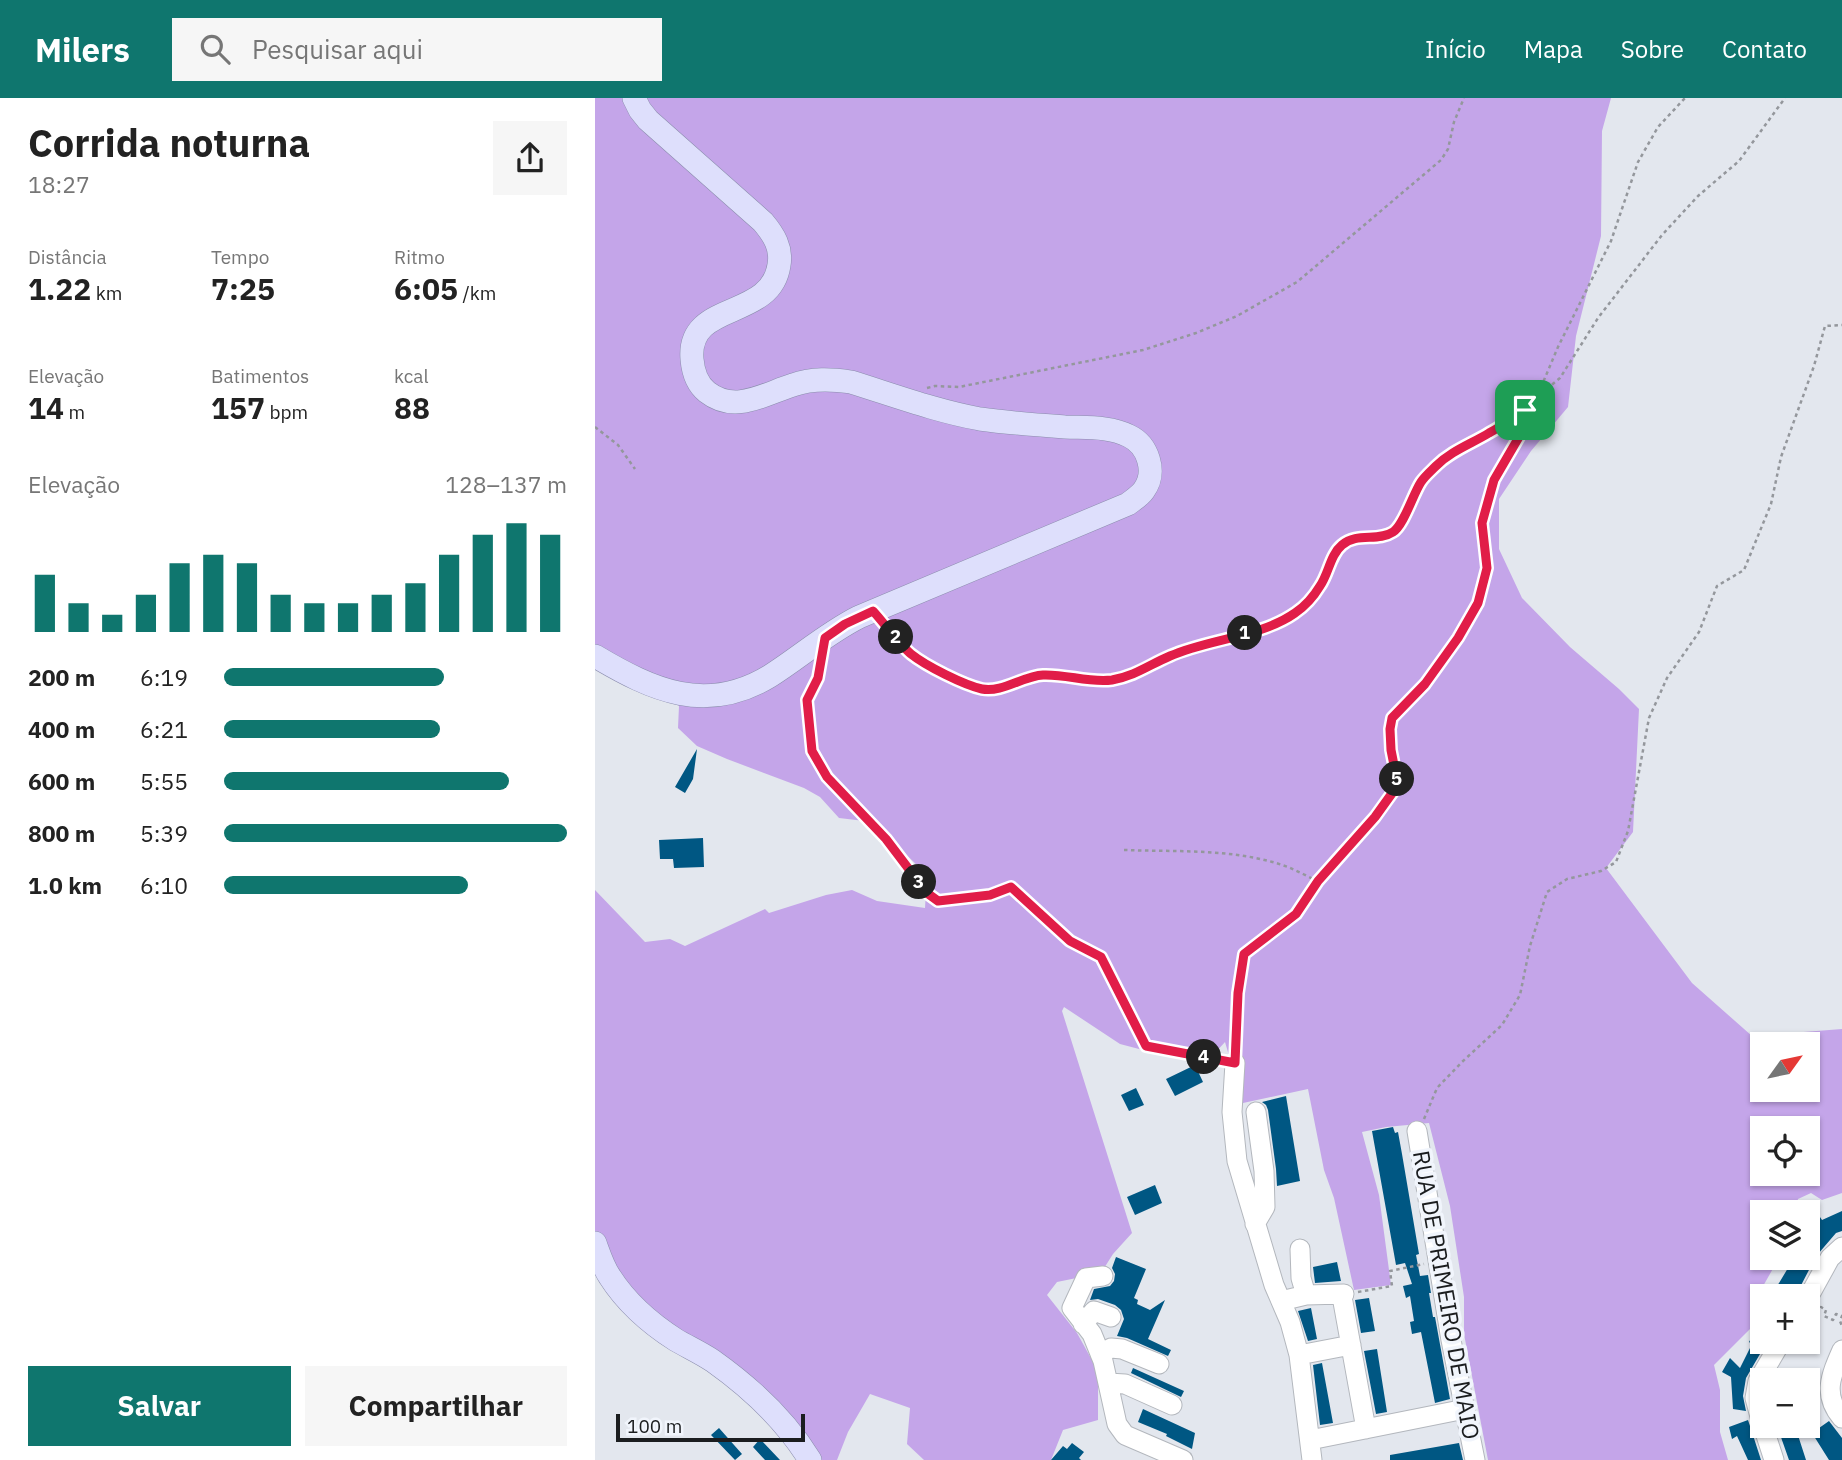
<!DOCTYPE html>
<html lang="pt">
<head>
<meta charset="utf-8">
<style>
	body { margin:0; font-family:"IBM Plex Sans",sans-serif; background:#f6f6f6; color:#222; height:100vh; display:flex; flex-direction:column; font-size:26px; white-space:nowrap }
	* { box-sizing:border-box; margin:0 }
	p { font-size:23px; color:#767676 }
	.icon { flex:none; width:38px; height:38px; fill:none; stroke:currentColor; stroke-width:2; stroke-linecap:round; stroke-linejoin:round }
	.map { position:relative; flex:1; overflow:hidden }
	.sheet { display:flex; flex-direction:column; background:#fff; width:595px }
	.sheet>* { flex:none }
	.needle { width:46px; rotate:57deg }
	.tools { position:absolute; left:1155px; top:934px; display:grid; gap:14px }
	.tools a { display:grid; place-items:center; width:70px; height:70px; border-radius:0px; background:#fff; box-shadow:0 2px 5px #0004; font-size:35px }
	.scale { position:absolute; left:21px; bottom:18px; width:189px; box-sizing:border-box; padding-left:7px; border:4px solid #1b1d1f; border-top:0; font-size:19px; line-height:24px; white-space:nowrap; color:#1b1d1f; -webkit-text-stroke:5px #f1f5fc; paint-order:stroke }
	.pin { position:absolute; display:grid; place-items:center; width:60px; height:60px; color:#fff; margin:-30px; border-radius:14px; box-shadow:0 4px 10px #0006 }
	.km { position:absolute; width:35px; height:35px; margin:-18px; border-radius:50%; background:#222; color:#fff; font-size:19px; line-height:35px; text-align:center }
	.round { display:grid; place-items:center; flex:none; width:74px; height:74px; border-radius:0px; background:#f6f6f6 }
	.headline { display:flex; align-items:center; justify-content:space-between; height:119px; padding:0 28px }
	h1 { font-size:38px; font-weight:700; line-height:52px }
	.metrics { display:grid; grid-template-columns:repeat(3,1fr); gap:10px; height:119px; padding:7px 28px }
	.metrics div { display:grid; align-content:center }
	.metrics b { font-size:30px; font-weight:700 }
	.metrics small { font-size:19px; font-weight:400 }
	.metrics p { font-size:19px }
	.chart { height:196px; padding:14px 28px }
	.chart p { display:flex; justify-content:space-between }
	.chart svg { width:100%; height:126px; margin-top:7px; stroke:#0f766e; stroke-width:6 }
	.button { display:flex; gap:14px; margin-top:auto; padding:14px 28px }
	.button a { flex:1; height:80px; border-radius:0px; background:#0f766e; color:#fff; font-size:28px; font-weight:700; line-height:80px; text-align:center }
	.button a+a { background:#f6f6f6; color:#222 }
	ul { padding:0 28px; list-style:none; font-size:23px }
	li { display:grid; grid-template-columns:112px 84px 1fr; align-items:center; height:52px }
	li i { height:18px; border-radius:9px; background:#0f766e }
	header { display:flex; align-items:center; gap:42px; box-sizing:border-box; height:98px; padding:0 35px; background:#0f766e; color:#fff }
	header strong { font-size:33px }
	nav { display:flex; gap:38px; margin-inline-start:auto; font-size:24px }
	.search { width:490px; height:63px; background:#f6f6f6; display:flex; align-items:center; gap:18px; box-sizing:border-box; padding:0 24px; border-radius:0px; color:#767676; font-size:26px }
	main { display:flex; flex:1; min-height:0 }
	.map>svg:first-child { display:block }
</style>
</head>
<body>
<header>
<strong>Milers</strong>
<div class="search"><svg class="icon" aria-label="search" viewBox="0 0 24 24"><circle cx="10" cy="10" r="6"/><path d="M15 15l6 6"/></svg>Pesquisar aqui</div>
<nav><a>Início</a><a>Mapa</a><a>Sobre</a><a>Contato</a></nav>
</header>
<main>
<section class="sheet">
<div class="headline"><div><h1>Corrida noturna</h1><p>18:27</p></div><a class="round"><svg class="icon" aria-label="share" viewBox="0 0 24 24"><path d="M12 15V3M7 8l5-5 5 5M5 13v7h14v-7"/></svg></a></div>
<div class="metrics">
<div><p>Distância</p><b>1.22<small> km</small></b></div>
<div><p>Tempo</p><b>7:25</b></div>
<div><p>Ritmo</p><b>6:05<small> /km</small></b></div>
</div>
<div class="metrics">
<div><p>Elevação</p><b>14<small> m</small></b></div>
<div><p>Batimentos</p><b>157<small> bpm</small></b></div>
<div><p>kcal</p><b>88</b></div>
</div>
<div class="chart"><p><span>Elevação</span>128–137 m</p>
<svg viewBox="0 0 160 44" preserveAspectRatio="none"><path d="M5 44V24M15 44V34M25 44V38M35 44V31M45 44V20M55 44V17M65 44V20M75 44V31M85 44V34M95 44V34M105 44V31M115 44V27M125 44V17M135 44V10M145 44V6M155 44V10"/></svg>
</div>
<ul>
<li><b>200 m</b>6:19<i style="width:64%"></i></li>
<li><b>400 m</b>6:21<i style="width:63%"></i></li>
<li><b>600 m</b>5:55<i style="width:83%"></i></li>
<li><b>800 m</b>5:39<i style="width:100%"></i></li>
<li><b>1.0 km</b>6:10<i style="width:71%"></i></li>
</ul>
<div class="button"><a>Salvar</a><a>Compartilhar</a></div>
</section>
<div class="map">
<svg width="1247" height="1362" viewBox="0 0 1247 1362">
	<rect width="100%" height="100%" fill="#e3e7ee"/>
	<!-- forest -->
	<path fill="#c4a5e9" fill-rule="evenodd" d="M0,0H1016L1007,33L1006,138L981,238L973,309L936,353L904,401V451L927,500L975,549L1024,591L1044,611L1038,734L1011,770L1097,885L1157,938L1247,931V1095L1227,1102L1216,1095L1203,1101L1200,1115H1167V1160H1184L1163,1197L1156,1230L1119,1267L1125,1292V1334L1133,1362H893L869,1236V1199L855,1108L834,1025L791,1029L767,1034L784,1097L796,1187L759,1192L739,1100L729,1072L713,991L648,1005L630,944L619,956H563L525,946L469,909L467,913L537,1135L518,1156L506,1175L462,1184L452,1197L482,1235L503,1273V1322L468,1332L456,1362H329L312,1346L315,1310L275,1296L253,1334L242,1362H212L178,1319L72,1234L0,1153V792L50,844L75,841L90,848L170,811L174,815L231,797L257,792L282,803L330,810L332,777L278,724L244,720L225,699L209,690L132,661L102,648L83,630L84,608L74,599L0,555ZM1167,947H1213V992H1167ZM1167,1031H1213V1076H1167Z"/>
	<!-- building -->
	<path fill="#005783" d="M102,651L98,681L90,695L80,689Z
		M108,740L109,769L79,770L78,761H65L64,742Z
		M600,967L608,984L580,998L571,981Z
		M541,990L549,1007L534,1013L526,997Z
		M691,998L705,1083L682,1088L681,1071L673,1012L671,1007L667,1004Z
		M798,1029L800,1035L803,1034L807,1056L824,1156L821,1157L825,1178L833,1177L836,1195H834L838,1219H840L855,1301L840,1305L826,1234L817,1236L815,1224L819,1223L815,1198L811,1200L808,1188L817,1186L810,1165L801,1167L777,1033Z
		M560,1087L567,1105L540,1117L532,1099Z
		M1247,1113V1133L1241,1135L1223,1156L1214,1147L1221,1136L1213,1126L1223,1116L1227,1122Z
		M521,1159L551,1171L539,1200L543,1202L542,1206L555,1212L570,1202L553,1241L576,1252L573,1258L532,1240L522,1238L529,1221L526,1212L520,1207L503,1201L495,1202L499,1191L515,1188L519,1183L520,1176L517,1170Z
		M1199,1160L1216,1168L1200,1199H1194L1181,1190Z
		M742,1164L746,1183L720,1185L718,1169Z
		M774,1200L780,1233L766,1235L760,1202Z
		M716,1210L722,1241L713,1243L703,1213Z
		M1167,1222V1244H1172L1151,1280L1148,1298L1151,1313L1138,1311L1136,1279L1127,1274L1135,1260L1145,1270L1157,1246L1154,1244Z
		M782,1251L792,1314L781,1316L769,1253Z
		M727,1265L738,1325L725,1327L718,1267Z
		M538,1270L589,1293L586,1299L536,1275Z
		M548,1311L600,1335L597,1351L571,1338L572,1336L543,1324Z
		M1153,1322L1156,1331L1166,1362H1153L1142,1338L1137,1341L1134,1329Z
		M1234,1323L1247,1340V1362H1234L1217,1335Z
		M1182,1328H1200L1211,1362H1194Z
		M124,1330L147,1356L140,1362L116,1337Z
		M165,1341L185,1362H170L158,1349Z
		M477,1345L489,1354L484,1360L486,1362H456L468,1348L472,1351Z
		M864,1345L868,1362H795V1357Z"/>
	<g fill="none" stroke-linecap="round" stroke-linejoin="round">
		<defs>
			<path id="minor" d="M640,965L637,1014L642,1063L679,1187L695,1224L704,1257L717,1362
				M822,1033L856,1242L880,1362
				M660,1126L670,1109L669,1073L661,1014
				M705,1151L706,1180L711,1197
				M508,1178L491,1180L477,1210L497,1236L508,1263L522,1326L530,1337L588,1362
				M1213,1200L1235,1160L1247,1149
				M686,1203L711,1197L749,1196
				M748,1204L771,1331
				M488,1226L499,1213L516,1219
				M1247,1252C1236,1277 1227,1297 1247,1320
				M505,1256L516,1250L527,1251L564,1266
				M704,1257L756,1247
				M513,1285L530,1286L577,1307
				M1167,1326L1160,1300L1163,1283L1186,1244
				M1168,1328L1179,1362
				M715,1342L870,1311"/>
			<path id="major" d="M0,558C57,592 111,617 175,578C205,559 232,535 264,519L533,406C538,402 545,398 549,392C562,374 553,347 534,338C515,328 491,330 470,329C442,327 413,325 385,321C341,313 298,297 256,284C236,281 217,280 198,287C169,296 140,316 112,294C102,286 98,273 97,261C92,202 176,223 184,167C187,150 179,137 168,124L53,22L45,12L39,0
				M0,1145C4,1156 8,1169 15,1179C31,1204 56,1226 81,1242C93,1249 106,1255 118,1263C156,1290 191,1323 215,1362"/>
		</defs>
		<!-- minor casing -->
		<use href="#minor" stroke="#b3b7bd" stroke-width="21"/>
		<!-- major casing -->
		<use href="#major" stroke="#8b8dad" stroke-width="24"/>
		<!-- path -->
		<path stroke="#94979c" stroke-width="2.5" stroke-dasharray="3.5 3.5" stroke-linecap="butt" d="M332,290L340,288L364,289L548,252L601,235L642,218L702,184L846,62L853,51L859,24L869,0
			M941,300L965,280L1003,220L1067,137L1103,98L1144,63L1190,0
			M0,329L23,347L40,371
			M290,527L316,556L359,582L388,591L399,592L429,581L448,577L467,578L498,584L535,578L575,558L615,544L661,532L682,524L700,515L725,489L740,454L747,447L755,442L792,437L799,433L805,426L827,382L842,367L857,354L893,336L930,312L941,301L963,249L1016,143L1043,64L1063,29L1090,0
			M226,563L223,580L212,602L217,653L232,679L291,741L332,795L343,803L395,797L416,789L475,843L506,859L551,948L625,962
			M529,752C584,754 641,750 693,769C703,773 713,779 723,783
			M640,949L643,895L649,856L700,816L723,783L780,719L803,687L796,652L795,631L797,620L830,586L863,540L883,505L892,470L887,425L899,382L924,339L928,329L930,312
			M829,1021L842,990L867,964L907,927L925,897L935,848L952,794L972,781L1006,773L1021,764L1033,733L1054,620L1072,580L1104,534L1122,488L1149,472L1176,406L1186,359L1219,268L1230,228L1247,227
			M763,1194L797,1188L795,1173L829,1166
			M1222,1214L1223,1215L1226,1209L1231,1212L1229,1218L1238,1222L1241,1216L1247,1218L1245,1223L1247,1228"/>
		<!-- minor -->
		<use href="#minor" stroke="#fff" stroke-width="19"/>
		<!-- major -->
		<use href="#major" stroke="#dedffc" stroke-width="23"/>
	</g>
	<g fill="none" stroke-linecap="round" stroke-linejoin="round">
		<defs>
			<path id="route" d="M930,312L928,328L924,339L899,382L887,425L892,470L883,505L863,540L830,586L797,620L795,631L796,652L803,687L780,719L723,783L701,816L649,856L643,895L640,965L551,948L506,859L475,843L416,789L395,797L343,803L332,795L291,741L232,679L217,653L212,602L223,580L230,540L250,526L278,513C290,526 303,545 316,556C331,568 369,587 387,591C407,595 428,578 448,577C472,576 493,585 517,582C540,578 554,567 575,558C613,541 666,539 700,515C709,509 719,498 725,488C734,475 735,457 747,447C762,434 783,444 798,434C809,427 818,396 826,384C830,378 836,373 841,368C856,353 876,346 894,335C907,328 918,320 930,312Z"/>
		</defs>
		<!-- route casing -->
		<use href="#route" stroke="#fff" stroke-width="14"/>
		<!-- route -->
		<use href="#route" stroke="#e11d48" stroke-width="9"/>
	</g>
	<g text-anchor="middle" stroke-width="7" stroke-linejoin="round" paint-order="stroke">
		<!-- street labels -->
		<g font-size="23" fill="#1b1d1f" stroke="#f1f5fc">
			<text transform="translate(851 1197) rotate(80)" y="8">RUA DE PRIMEIRO DE MAIO</text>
		</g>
	</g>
</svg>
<div class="tools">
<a><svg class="needle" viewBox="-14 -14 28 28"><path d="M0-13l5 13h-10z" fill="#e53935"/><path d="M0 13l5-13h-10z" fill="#767676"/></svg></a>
<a><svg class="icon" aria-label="locate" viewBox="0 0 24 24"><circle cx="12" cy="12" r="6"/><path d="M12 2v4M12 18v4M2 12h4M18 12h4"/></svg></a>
<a><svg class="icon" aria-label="layers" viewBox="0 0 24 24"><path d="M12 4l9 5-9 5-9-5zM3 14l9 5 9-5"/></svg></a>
<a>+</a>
<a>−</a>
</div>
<div class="scale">100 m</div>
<div class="pin" style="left:930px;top:312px;background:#1e9e55"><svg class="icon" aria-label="arrive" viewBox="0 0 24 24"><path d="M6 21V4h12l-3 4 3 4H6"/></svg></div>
<b class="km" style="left:650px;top:535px">1</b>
<b class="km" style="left:301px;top:539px">2</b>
<b class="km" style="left:324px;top:784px">3</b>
<b class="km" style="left:609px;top:959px">4</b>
<b class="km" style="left:802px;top:681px">5</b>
</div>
</main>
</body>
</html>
